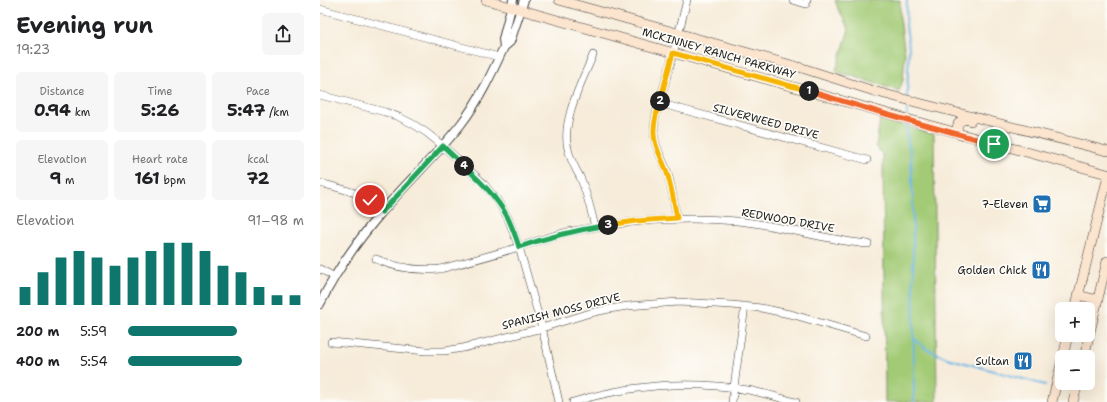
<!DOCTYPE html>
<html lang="en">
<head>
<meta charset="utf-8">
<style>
	body { margin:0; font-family:"Shantell Sans",sans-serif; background:#f6f6f6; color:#202124; height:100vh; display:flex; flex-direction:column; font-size:15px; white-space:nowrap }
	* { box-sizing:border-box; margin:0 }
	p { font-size:13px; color:#757577 }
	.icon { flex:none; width:22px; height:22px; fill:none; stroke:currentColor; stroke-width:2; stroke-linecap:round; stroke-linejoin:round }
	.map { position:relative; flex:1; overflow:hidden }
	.drawer { display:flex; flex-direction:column; background:#fff; width:320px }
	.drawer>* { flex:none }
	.buttons { position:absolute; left:735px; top:302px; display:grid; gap:8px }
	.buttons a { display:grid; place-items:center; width:40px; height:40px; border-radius:6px; background:#fff; box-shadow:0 4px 16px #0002; font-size:20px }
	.pin { position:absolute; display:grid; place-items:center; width:34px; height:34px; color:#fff; margin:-17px; border:2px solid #fff; border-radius:50%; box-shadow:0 1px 4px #0007 }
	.km { position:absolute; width:20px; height:20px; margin:-10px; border-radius:50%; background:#222; color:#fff; font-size:11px; line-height:20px; text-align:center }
	.round { display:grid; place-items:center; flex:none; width:42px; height:42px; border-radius:6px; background:#f6f6f6 }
	.summary { display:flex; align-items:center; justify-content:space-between; height:68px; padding:0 16px }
	h1 { font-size:22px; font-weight:700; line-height:30px }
	.metrics { display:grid; grid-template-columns:repeat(3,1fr); gap:6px; height:68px; padding:4px 16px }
	.metrics div { display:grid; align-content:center; border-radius:6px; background:#f6f6f6; text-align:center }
	.metrics b { font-size:17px; font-weight:700 }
	.metrics small { font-size:11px; font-weight:400 }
	.metrics p { font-size:11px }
	.chart { height:112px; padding:8px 16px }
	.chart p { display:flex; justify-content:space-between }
	.chart svg { width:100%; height:72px; margin-top:4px; stroke:#0f766e; stroke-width:6 }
	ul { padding:0 16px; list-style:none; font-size:13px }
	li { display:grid; grid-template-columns:64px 48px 1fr; align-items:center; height:30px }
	li i { height:10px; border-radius:5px; background:#0f766e }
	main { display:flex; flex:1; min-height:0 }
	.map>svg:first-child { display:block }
</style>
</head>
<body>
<main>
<section class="drawer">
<div class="summary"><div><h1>Evening run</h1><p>19:23</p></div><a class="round"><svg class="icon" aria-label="share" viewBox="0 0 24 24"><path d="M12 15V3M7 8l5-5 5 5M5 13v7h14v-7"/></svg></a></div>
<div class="metrics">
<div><p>Distance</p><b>0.94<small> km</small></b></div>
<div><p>Time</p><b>5:26</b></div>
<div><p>Pace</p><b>5:47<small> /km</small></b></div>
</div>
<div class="metrics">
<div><p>Elevation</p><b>9<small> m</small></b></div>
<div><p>Heart rate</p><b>161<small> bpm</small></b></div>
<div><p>kcal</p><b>72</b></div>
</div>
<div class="chart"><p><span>Elevation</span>91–98 m</p>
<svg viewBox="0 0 160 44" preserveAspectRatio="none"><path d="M5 44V33M15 44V24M25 44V15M35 44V11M45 44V15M55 44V20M65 44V15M75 44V11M85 44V6M95 44V6M105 44V11M115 44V20M125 44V24M135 44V33M145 44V38M155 44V38"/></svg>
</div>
<ul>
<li><b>200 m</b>5:59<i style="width:62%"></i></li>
<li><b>400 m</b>5:54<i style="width:65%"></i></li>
</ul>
</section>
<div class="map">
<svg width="787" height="402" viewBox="0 0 787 402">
	<rect width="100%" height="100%" fill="#fdfcf7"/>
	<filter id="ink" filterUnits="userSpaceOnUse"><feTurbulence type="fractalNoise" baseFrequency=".025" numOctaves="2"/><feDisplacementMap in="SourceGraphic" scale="8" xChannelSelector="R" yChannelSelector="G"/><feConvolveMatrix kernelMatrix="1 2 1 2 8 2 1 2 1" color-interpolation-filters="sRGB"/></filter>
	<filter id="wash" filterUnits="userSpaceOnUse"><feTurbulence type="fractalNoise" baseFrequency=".012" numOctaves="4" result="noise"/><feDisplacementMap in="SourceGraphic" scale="16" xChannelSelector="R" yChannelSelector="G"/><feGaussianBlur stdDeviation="0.9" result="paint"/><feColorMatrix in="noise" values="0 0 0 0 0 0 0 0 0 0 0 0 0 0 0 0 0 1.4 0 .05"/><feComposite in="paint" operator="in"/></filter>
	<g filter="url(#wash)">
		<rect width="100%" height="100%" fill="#f7ecda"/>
		<!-- green -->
		<path fill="#a3cb76" stroke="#607449" d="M515,0H580V18L585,55L583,80L579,91L516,71L529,29L518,9Z
			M560,119L614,134L617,402H565L563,156L556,146Z"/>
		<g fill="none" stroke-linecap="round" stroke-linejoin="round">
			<!-- stream -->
			<path stroke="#6fb8e7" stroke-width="2" d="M587,0L586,26L589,47L587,97
				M587,115V104
				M587,122V138L591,155L593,207L594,402
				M594,339L597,341L606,349L627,358L725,385"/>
		</g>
	</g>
	<g filter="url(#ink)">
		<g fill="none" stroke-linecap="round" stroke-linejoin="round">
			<defs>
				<path id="minor" d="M473,0L486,4L487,0
					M0,9L179,57
					M273,55C262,82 241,120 248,149C250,159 255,168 260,177C267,193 271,210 275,227
					M0,95L65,112L79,117L93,124L107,133L123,146L162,182L177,200L188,218L199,247L222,328L239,402
					M339,103L547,160
					M0,183C22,189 47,193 62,212
					M357,218C354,203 352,188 348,174C344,161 334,147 334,133C334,116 340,99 345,83C353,55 360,28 367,0
					M56,259C76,268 98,271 120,269C146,262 173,255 199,247C215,242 231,236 248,232C305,220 359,216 417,221C461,225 504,240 548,244
					M0,269L15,277
					M11,342L106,351H124L143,348L222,328L270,313L289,309L308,306L358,302L412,305L441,308L474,315L546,336
					M253,402C310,385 369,380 428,390C444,393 460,398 476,402
					M412,402L425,306"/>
				<path id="tertiary" d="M184,47L183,39L193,0
					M0,304C16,271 38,240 61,213C87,182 117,155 141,124C159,101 172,73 184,47L190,42L204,0"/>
				<path id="secondary" d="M166,0C373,58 579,118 787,174
					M239,0L482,68L557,92L603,104L787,151
					M640,135C636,130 636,121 644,120C646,119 649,120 651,121
					M758,295L778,300
					M755,309L787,180
					M743,357L748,335
					M764,357L787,261
					M732,402L742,360
					M753,402L758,383"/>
			</defs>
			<!-- minor casing -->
			<use href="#minor" stroke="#3d3b38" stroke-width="8"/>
			<!-- tertiary casing -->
			<use href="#tertiary" stroke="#3d3b38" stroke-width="10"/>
			<!-- secondary casing -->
			<use href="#secondary" stroke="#3d3b38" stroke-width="10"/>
			<!-- minor -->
			<use href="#minor" stroke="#fff" stroke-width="7"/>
			<!-- tertiary -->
			<use href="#tertiary" stroke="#fff" stroke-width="8"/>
			<!-- secondary -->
			<use href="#secondary" stroke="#fce5cf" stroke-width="9"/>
		</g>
	</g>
	<g fill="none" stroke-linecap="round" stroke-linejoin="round" filter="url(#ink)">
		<defs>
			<path id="split-1" d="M489,91L569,115L674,144"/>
			<path id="split-2" d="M340,101L353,53L489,91"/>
			<path id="split-3" d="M288,225L316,221L357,218C354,203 352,188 347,173C343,160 334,147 334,134C333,124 337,111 340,101"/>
			<path id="split-4" d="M144,166C160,181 177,197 188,218C192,227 196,237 199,247C228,237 257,230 288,225"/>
			<path id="split-5" d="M50,200L56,205L62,212L123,146L144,166"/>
		</defs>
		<!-- split-1 casing -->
		<use href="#split-1" stroke="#fff" stroke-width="8"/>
		<!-- split-2 casing -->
		<use href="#split-2" stroke="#fff" stroke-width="8"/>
		<!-- split-3 casing -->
		<use href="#split-3" stroke="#fff" stroke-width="8"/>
		<!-- split-4 casing -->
		<use href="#split-4" stroke="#fff" stroke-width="8"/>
		<!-- split-5 casing -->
		<use href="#split-5" stroke="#fff" stroke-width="8"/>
		<!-- split-1 -->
		<use href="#split-1" stroke="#f0652b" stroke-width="5"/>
		<!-- split-2 -->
		<use href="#split-2" stroke="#f5b400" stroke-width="5"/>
		<!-- split-3 -->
		<use href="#split-3" stroke="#f5b400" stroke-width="5"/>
		<!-- split-4 -->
		<use href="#split-4" stroke="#22a559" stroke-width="5"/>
		<!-- split-5 -->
		<use href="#split-5" stroke="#22a559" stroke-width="5"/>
	</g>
	<!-- icons -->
	<defs>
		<symbol id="supermarket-square" viewBox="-11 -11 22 22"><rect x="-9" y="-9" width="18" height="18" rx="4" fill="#1f6fb2" stroke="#fdfcf7"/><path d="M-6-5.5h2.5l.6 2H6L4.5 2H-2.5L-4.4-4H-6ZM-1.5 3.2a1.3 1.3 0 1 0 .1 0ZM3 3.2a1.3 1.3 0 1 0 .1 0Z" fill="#fff"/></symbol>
		<symbol id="restaurant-square" viewBox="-11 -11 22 22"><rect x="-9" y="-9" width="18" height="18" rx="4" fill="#1f6fb2" stroke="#fdfcf7"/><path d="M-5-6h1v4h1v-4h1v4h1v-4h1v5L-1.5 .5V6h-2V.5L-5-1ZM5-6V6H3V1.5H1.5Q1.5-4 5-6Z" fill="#fff"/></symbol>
	</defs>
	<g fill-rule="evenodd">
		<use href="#supermarket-square" x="711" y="193" width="22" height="22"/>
		<use href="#restaurant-square" x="710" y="259" width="22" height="22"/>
		<use href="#restaurant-square" x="692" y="350" width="22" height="22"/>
	</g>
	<g text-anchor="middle" stroke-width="3.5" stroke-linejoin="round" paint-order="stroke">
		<!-- street labels -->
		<g font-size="11" fill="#1c1c1c" stroke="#fdfcf7">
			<text transform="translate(399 53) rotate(16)" y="4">MCKINNEY RANCH PARKWAY</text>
			<text transform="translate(446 121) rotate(15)" y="4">SILVERWEED DRIVE</text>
			<text transform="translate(468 220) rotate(10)" y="4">REDWOOD DRIVE</text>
			<text transform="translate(241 311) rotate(-14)" y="4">SPANISH MOSS DRIVE</text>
		</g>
		<!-- poi labels -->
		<g font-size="11" fill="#1c1c1c" stroke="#fdfcf7" text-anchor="end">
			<text x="708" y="208">7-Eleven</text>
			<text x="707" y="274">Golden Chick</text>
			<text x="689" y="365">Sultan</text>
		</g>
	</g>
</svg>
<div class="buttons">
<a>+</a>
<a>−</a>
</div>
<div class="pin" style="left:674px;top:144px;background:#1e9e55"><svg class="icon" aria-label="arrive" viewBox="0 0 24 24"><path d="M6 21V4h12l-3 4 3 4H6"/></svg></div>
<div class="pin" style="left:50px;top:200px;background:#d93025"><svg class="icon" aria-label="check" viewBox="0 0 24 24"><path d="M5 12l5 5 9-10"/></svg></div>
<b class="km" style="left:489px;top:91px">1</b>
<b class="km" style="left:340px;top:101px">2</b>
<b class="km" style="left:288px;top:225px">3</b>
<b class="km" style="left:144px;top:166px">4</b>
</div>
</main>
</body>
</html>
